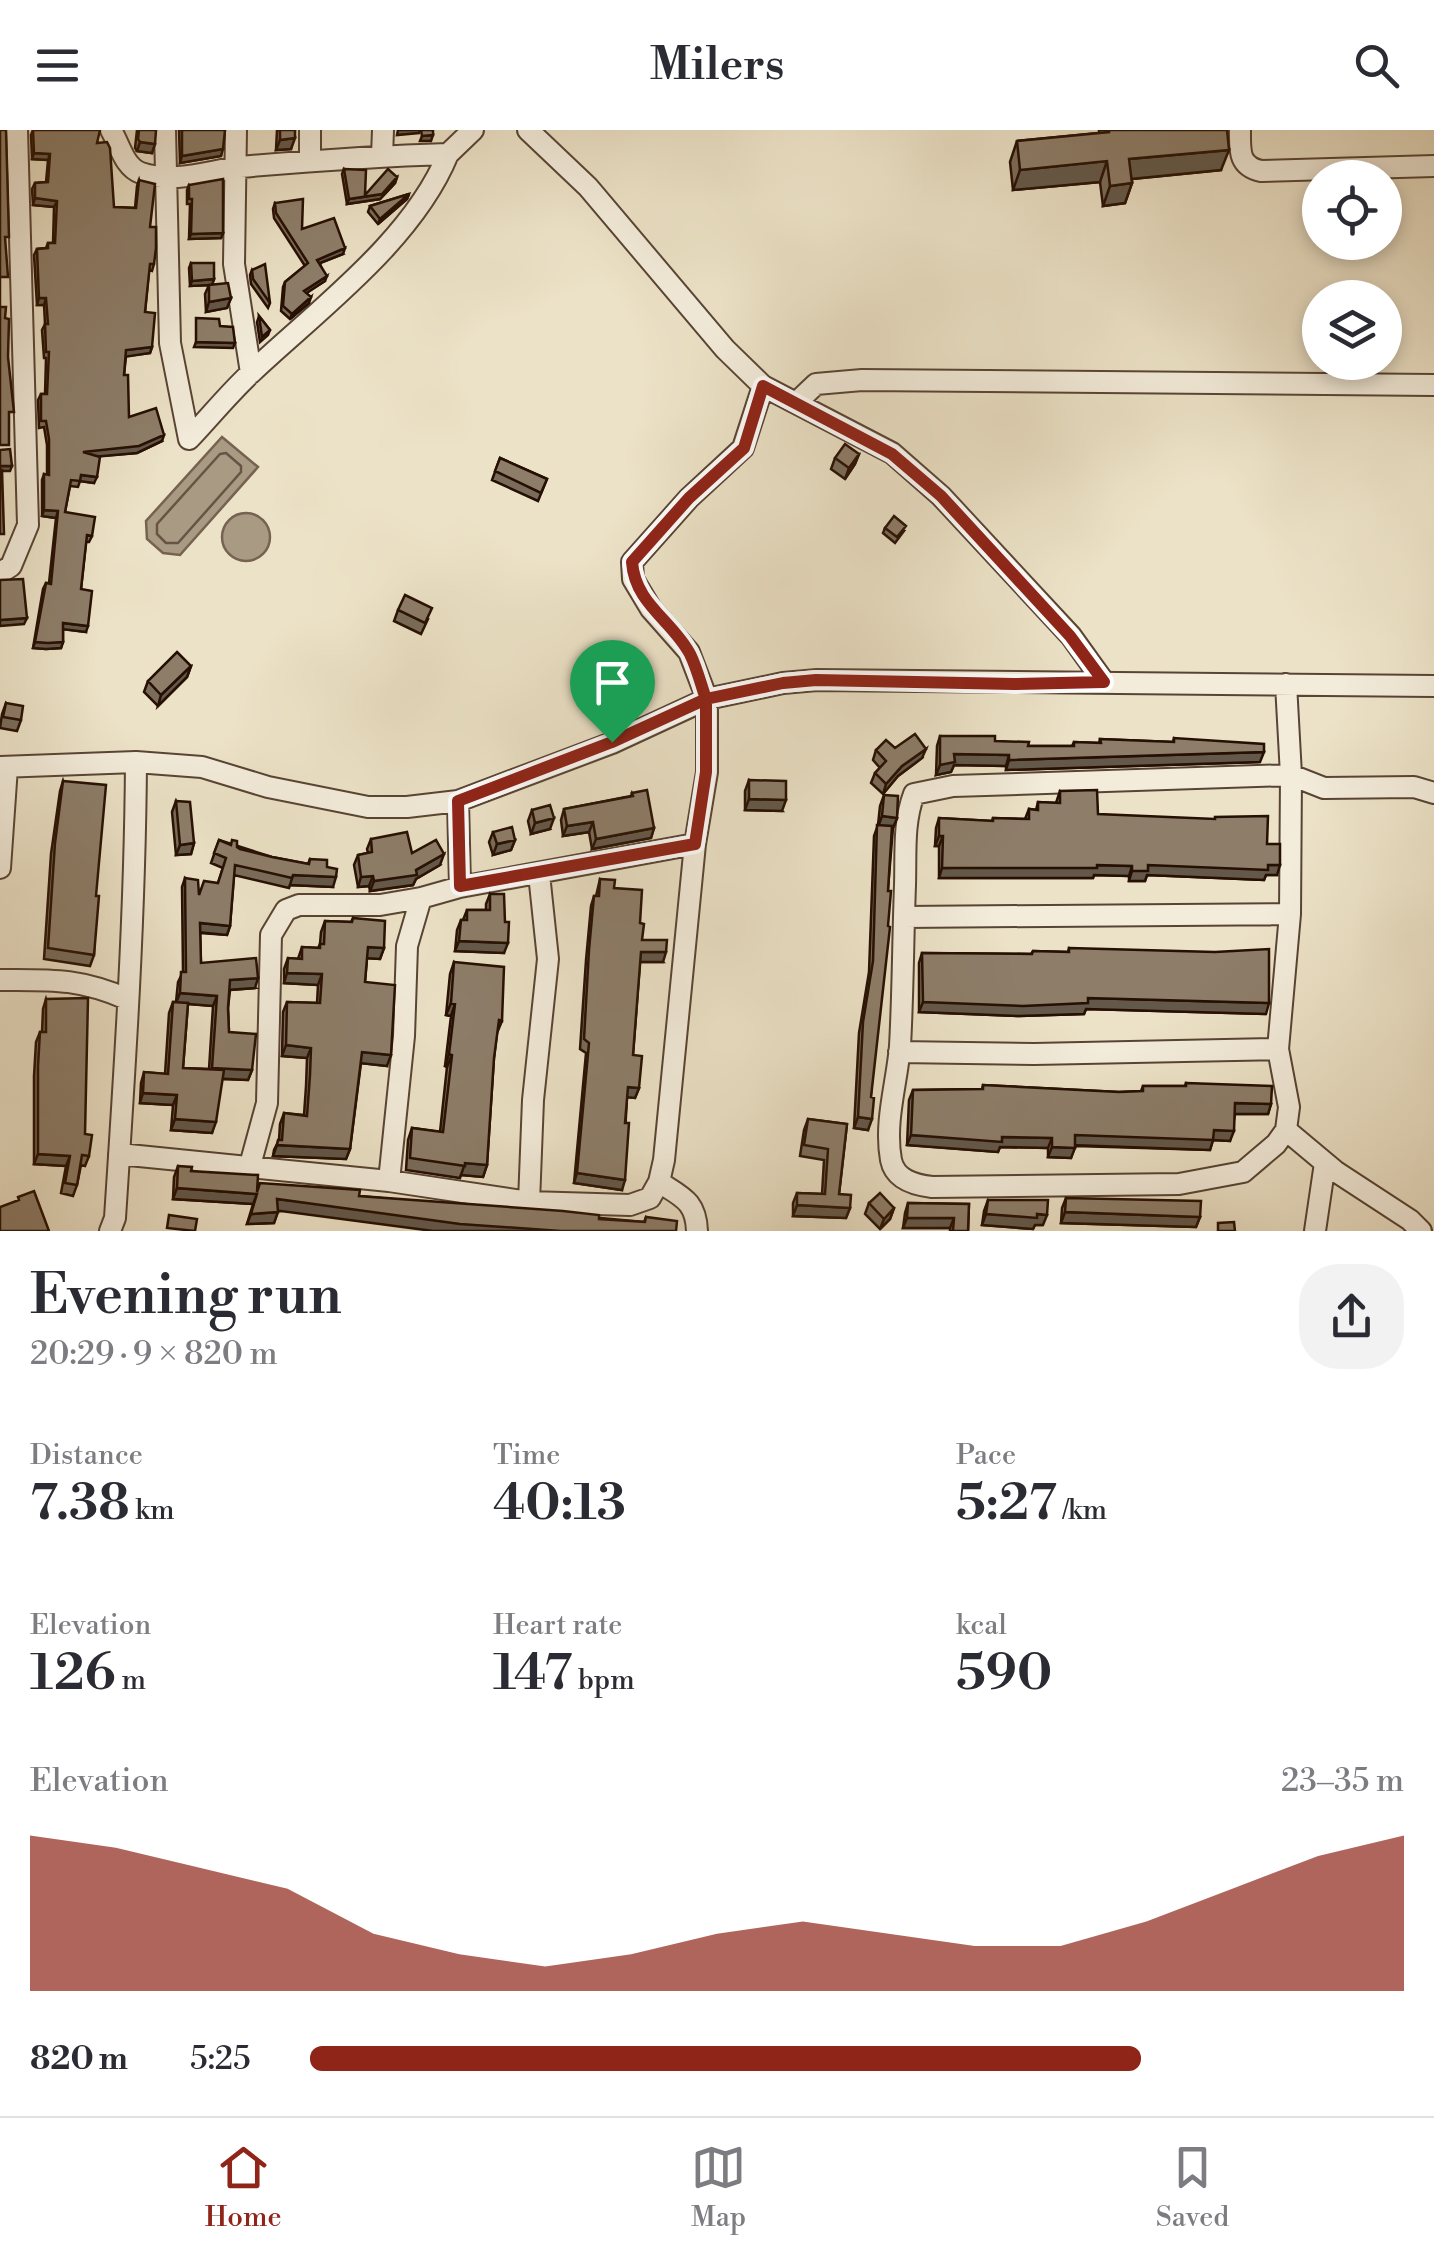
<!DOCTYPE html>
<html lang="en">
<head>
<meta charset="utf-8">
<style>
	body { margin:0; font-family:"Libre Bodoni",serif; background:#f2f2f3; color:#2b2b33; height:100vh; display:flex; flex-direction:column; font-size:38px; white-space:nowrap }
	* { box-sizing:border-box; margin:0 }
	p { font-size:32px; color:#7c7c81 }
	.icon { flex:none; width:55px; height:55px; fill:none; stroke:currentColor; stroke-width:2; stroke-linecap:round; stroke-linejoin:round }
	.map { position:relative; height:1101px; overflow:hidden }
	.sheet { display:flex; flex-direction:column; background:#fff; flex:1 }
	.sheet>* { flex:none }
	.fabs { position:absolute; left:1302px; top:30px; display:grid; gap:20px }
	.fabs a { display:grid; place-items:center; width:100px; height:100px; border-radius:50%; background:#fff; box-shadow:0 5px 15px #0003; font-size:50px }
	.pin { position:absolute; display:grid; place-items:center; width:85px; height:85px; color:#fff; margin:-102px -42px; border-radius:50% 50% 50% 0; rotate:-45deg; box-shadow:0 0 10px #0007 }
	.pin .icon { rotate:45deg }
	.round { display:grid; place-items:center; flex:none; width:105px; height:105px; border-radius:40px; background:#f2f2f3 }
	.summary { display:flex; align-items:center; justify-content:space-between; height:170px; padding:0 30px }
	h1 { font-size:55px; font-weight:600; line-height:75px }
	.stats { display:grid; grid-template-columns:repeat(3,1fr); gap:15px; height:170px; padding:10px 30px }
	.stats div { display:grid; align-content:center }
	.stats b { font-size:50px; font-weight:600 }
	.stats small { font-size:28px; font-weight:400 }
	.stats p { font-size:28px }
	.chart { height:280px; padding:20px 30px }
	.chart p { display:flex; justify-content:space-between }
	.chart svg { width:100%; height:180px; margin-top:10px; fill:#8f2418; opacity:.7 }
	ul { padding:0 30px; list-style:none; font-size:32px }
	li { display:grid; grid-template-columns:160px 120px 1fr; align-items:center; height:75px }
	li i { height:25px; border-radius:12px; background:#8f2418 }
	header { display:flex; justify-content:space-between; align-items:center; height:130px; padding:0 30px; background:#fff; font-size:45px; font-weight:600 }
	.menu { display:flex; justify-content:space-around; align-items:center; height:140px; border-top:2px solid #e1e1e2; background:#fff; font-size:28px; color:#7c7c81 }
	.menu a { display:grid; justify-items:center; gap:5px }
	.menu .active { color:#8f2418 }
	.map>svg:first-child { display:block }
</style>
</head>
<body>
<header><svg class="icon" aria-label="menu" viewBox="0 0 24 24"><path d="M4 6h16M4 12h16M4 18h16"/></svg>Milers<svg class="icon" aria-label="search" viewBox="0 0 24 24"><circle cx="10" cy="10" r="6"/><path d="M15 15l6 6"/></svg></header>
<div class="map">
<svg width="1434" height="1101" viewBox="0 0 1434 1101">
	<rect width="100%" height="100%" fill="#ece2c7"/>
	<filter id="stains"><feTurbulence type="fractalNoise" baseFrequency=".002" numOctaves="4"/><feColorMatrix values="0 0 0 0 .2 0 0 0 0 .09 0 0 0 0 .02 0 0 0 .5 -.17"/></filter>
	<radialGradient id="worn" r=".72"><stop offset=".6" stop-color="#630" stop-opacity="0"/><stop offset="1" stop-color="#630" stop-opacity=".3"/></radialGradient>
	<!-- water -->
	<path fill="#a99a84" stroke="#756250" stroke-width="2.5" d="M222,307L258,337L180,425L163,423L147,409L146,391Z
		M222 407a24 24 0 1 1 48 0a24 24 0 1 1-48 0Z"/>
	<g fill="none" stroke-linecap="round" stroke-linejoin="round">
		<!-- shore -->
		<path stroke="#685444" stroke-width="2.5" d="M226,323L241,336V342L178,413H166L157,404V394L220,324Z"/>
		<defs>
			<path id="minor" d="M111,0C120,15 124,37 141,43C174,54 208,41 240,37C310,31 379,26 448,24L473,0
				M165,0L170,213L189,309
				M236,0L234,134L251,243
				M528,0L588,57L725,219L763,256L892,323L941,366L1071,506L1104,552
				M1240,0C1240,20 1238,36 1261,41L1434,36
				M382,26L383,0
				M310,31V0
				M797,272L816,254L862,250L1434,255
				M189,309C210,287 230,262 253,241C319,179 413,110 448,24
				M0,443L11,436L28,395L17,0
				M1286,554L1291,645L1290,784L1278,919L1289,977L1286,1000L1276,1014L1243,1042L1179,1054L932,1057C915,1055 895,1050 891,1030C884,992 897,953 900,916C903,862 903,808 905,755C906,724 903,693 914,664L953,656L1291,645L1324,658L1414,657L1434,663
				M0,637L136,632L202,637L268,657L368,677H407L458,671L612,613L707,569L783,553L817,550L1434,556
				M458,671L460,757
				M0,738L7,637
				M904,787L1290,784
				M0,850C51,850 78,848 127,869
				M899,922L1034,924L1278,919
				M1286,1000L1335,1041L1410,1090L1421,1101
				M119,1024L389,1051L529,1072L630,1075L650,1068L659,1052L664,1030L695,714L707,642V569L689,522L651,479L633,449L632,432L689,368L743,318L763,256
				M249,1039L267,973L271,805L286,780L299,775H380L421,768L460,757L695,714
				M389,1051L404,906L407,816L421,768
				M659,1052C682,1067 696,1071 697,1101
				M529,1072L533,970L548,829L539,744
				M110,1101L115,1088C125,936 135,784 136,632
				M1315,1101L1325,1033"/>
		</defs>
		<!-- minor casing -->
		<use href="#minor" stroke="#584434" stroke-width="24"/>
		<!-- minor -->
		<use href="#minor" stroke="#f3ecdb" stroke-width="20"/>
	</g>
	<!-- wall -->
	<path fill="#796c5a" stroke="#260f03" stroke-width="2.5" fill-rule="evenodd" d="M33,0L97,13L114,77L135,78L137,56L139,50L150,97L154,134L152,141L149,140L145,182L152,217L150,223L126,226L124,245L129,287L162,311L137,323L99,326L94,353L80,351L78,357L70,356L65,382L92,406L89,412H86L81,459L86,502L63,499V512L61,518L46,519L33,518L43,459L46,453H49L56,388L42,386V350L44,344L47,345V315L44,297L39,298L38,270L41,264H45L46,228H44L42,200L45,194L44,175H37L34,125L37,119L46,118L48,113H53L54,77L33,75L32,59L35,53L46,52L48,30L32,29L31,5Z
		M137,0H156L152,23L137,21L135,18Z
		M179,0H225L221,26L180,33Z
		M277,0H295L291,19L276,20Z
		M1099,0H1227L1221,40L1132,49V53L1125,73L1103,76L1100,52L1013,60L1010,32L1017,11L1099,3Z
		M344,39L365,65L397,47L395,53L380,69L347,74L342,44Z
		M189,55L223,103L221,108L189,109L190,74H187V60Z
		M409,64L407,69L378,94L368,82L370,76Z
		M275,73L302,99L343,124L320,133L325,151L306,163L309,173L290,189L281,181L283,157L285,152L305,136L274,88L273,79Z
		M191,133L214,149L212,154L231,168L227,178L206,182L205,164L209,155L190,156L189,138Z
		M252,140L270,173L268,178L251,154L250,145Z
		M259,186L270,200L268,205L260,212L257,192Z
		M859,324L855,334L845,349L831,339L835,328Z
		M500,328L547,349L538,371L492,350Z
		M885,398L904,401L895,413L883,403Z
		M398,480L428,489L421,504L394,491Z
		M191,536L187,547L158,576L144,562L148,551Z
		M6,573L21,590L17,601L0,598L2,584Z
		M940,606L1028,616H1072L1074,612L1099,613L1100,609L1173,612L1174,608L1260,632L1006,640V636L954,635L951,642L936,645L937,616Z
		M895,618L922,628L898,646L883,664L871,653L875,643L880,638L873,630L876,620Z
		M749,650L782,681L745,680V661Z
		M63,651L96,766L94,825L90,836L44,829L51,724L60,661Z
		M1060,661L1098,684L1267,714L1277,745H1266L1264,750L1147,745L1145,751H1129V746L1094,745L1093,748H939V716H935L936,698L939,688L992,691L993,688L1025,689L1029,679L1036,680L1038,672L1056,673Z
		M632,663L654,698L651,708L592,719L589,702L563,706L561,690L564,679L631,666Z
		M884,665L897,688L893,698L868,1000L854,998L859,903L869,842L874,706L878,695L880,676Z
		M176,671L194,713L191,724L176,725L172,682Z
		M532,680L550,699L531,704L528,691Z
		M493,702L515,710L511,720L493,725L489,712Z
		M371,709L412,723L440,735L416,749L413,755L370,761L369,756L358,757L354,735L358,725L368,723L367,719Z
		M219,710L272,727L308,734L310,729L327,737L333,757L290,755L289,758L234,745L230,796L227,805L200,803L201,833L255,858L230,860L228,878L229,902L252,940L248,950L222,949L212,1003L171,1000L173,975L140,973L141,953L144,942L165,944L169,883L173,872H176L178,852L183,842L182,757L185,748L199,765L218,753L223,738L211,733ZM188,874L213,876L209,939L183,938Z
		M600,749L614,758L640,793L642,810L663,832H640L633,925L639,958L635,968L627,967L622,1060L574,1053L586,923L580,919L586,830L591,776L594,766H596Z
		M490,764L505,792L504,823L455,821L457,800L461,790H463L467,780H486V774Z
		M353,788L384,818L380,829L367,828L365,852L387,936L361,933L350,1019L346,1029L273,1026L274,1020L279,1010L280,994L284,983L304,985L306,956L307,928L282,926L283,882L287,872L317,873L318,855L284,853V839L288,828L298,829L302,817L318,818L320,814L321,802L325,791L351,792Z
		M1069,818L1266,884L1086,879L1084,884L1019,886L919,882V833L922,823L1031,824L1033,821L1068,822Z
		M454,832L502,891L497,903L494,928L487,1035L483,1047L461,1045L460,1048L406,1040L408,1010L412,998L440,1002L447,937L445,936L451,886L446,885L450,844Z
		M46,869L85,1004L89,1026L85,1036L81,1035L77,1055L73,1066L61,1063L66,1036L34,1034V946L36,912L40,902H42L43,879Z
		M1186,953L1271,974L1268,984H1235L1230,1011L1213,1010L1210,1020L1075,1016L1071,1028L1048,1027V1018L1000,1017L998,1022L907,1015L909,970L913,960L982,959L983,955L1119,962L1141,961L1143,956H1185Z
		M808,989L847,994L839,1064L850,1078L846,1088L793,1086V1073L797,1063L822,1064L824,1030L800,1026L804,1000Z
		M178,1036L257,1062L359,1066L644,1092L646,1087L676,1101L278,1080L274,1093L247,1094L253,1074L173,1069L174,1047Z
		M1066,1068L1200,1087L1196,1097L1061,1093L1062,1078Z
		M988,1070L1043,1095H1035L1033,1099L982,1095L984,1081Z
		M869,1073L894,1078L890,1089L880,1099L865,1084Z
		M908,1073L969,1074L968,1101H950V1098H903L905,1083Z"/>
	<!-- shaded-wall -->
	<path fill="#63584a" stroke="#260f03" stroke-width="2.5" d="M398,0H420L419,3L397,5Z
		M433,5L431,11H420L422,6Z
		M295,8L291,19L276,20L280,10Z
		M140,12L155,14L152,23L137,21Z
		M223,19L221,26L180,33L182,26Z
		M1229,20L1221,40L1121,50L1129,29Z
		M34,23L50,24L48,30L32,29Z
		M1107,31L1100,52L1013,60L1020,40Z
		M397,47L395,53L380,69L347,74L349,69L382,64Z
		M1132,53L1125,73L1103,76L1110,56Z
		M409,64L407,69L378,94L380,89Z
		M35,68L57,71L54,77L33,75Z
		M223,103L221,108L189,109L191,104Z
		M345,118L343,124L315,135L317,130Z
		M327,146L325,151L302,166L304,161Z
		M214,149L212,155L190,156L192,151Z
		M311,167L309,173L290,189L292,184Z
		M39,168H46L44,175H37Z
		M231,168L227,178L206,182L209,172Z
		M196,212L235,213L233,218L194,217Z
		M152,217L150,223L124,227L126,220Z
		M164,305L162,311L137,323L81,328L83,322Z
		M859,324L855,334L845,349L849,338Z
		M0,336H12L10,341H0Z
		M81,345L97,347L94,353L79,351Z
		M44,380L58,381L56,388L42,386Z
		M27,488L24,494L0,496V490Z
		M63,493L88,496L86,502L61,499Z
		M35,512H63L61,518L46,519L33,518Z
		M191,536L187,547L158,576L161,565Z
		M926,619L922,628L898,646L883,664L886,654L902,636Z
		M1264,622L1260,632L1006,640L1009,630Z
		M954,624L1009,625L1006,636L954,635L951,642L936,645L940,635Z
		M749,669L786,670L782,681L745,680Z
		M882,686L897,688L893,698L878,697Z
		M554,688L550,699L531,704L535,693Z
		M593,692L589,702L563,706L567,696Z
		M654,698L651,708L592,719L596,709Z
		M939,706H943L939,716H935Z
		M515,710L511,720L493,725L497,714Z
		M194,713L191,724L176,725L180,715Z
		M444,724L440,735L416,749L413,755L370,761L374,751L416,740Z
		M1097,735L1132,736L1129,746L1094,745L1093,748H939L942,738Z
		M1148,735H1280L1277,745H1266L1264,750L1147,745L1145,751H1129L1132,741Z
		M293,745L336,747L333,757L290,755Z
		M373,746L369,756L358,757L361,747Z
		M200,793L230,796L227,805L196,802Z
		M459,811L508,813L504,823L455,821Z
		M368,817L384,818L380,829L364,828Z
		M641,822H666L663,832H638Z
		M287,843L322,844L318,855L284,853Z
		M258,848L255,858L227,860L230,850Z
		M180,863L217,866L213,876L176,873Z
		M1088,868L1269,873L1266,884L1086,879L1084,884L1019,886L919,882L923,872Z
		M451,873L455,874L451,886L446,885Z
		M286,915L311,918L307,928L282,926Z
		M362,922L391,925L387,936L359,933Z
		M449,924L452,925L447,937L445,936Z
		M212,938L252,940L248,950L209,948Z
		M628,957L639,958L635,968L624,967Z
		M143,963L177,965L173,975L140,973Z
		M1235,973L1271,974L1268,984H1232Z
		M858,987L872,989L868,1000L854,998Z
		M175,989L216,992L212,1003L171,1000Z
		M1214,1000L1234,1001L1230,1011L1213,1010L1210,1020L1071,1015L1075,1005Z
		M911,1005L1002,1007L1052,1008L1048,1018L1000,1017L998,1022L907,1015Z
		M277,1015L350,1019L346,1029L273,1026Z
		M1052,1017L1075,1018L1071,1028L1048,1027Z
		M38,1024L70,1026L66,1036L34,1034Z
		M465,1033L487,1035L483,1047L461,1045Z
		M577,1043L625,1050L622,1060L574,1053Z
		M177,1058L257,1064L253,1074L173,1069Z
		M277,1069L561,1101H433L273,1080Z
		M797,1075L850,1078L846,1088L793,1086Z
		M894,1078L890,1089L880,1099L884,1089Z
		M278,1082L274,1093L247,1094L251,1084Z
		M1065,1082L1200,1087L1196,1097L1061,1093Z
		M986,1084H1037L1047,1085L1043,1095H1035L1033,1099L982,1095Z
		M907,1088H954L950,1098H903Z"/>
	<!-- building -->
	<path fill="#8d7d69" stroke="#260f03" stroke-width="2.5" d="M0,0H6L9,107H5L8,147H0V177H6L5,188L9,189L8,227L14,282H9V315H0Z
		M33,0H100L97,13L107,12L110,18L114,77L136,78L139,50L155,54L150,97H156V118L154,134H150L145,182L155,183L152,217L126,220L124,245H128L129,287L156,278L164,305L139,316L83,322L100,327L97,347L81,345L80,351L71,350L65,382L95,387L92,406L87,405L81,459L92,461L88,496L63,493V512L48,513L35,512L46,453L51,454L58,381L44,380V344L49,345V309L46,291H41V264H47L49,222H46L45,194H48L46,168H39L37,119L48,118V113H55L57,71L35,68V53L48,52L50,24L34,23Z
		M139,0H156L155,14L140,12L138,9Z
		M182,0H225L223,19L182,26Z
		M280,0H295V8L280,10Z
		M421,0H433V5L422,6Z
		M1109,0H1227L1229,20L1129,29L1132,53L1110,56L1107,31L1020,40L1017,11L1109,2Z
		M344,39L366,40L365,65L388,39L397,47L382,64L349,69Z
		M223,49V103L191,104L192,69H189V55Z
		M409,64L380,89L370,76Z
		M303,69L302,99L334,88L345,118L317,130L327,146L304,161L311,167L292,184L283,176L285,152L308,133L276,83L275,73Z
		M191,133H214V149L192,151Z
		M265,134L270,173L253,149L252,140Z
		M228,153L231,168L209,172V155Z
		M259,186L270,200L262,207Z
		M196,188L219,189L220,196L233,197L235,213L196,212Z
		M845,314L859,324L849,338L835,328Z
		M10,319L12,336H0V320Z
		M500,328L547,349L541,363L495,341Z
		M0,340H2L4,404H0Z
		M894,386L906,396L897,407L885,398Z
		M23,449L27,488L0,490V450Z
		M405,465L432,478L425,493L398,480Z
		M177,522L191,536L161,565L148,551Z
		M6,573L23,576L21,590L3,587Z
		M915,604L926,619L902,636L886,654L875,643L886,631L876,620L886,610L895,618Z
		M940,606H995V611L1029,612L1028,616H1074V612L1101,613L1100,609L1174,612V608L1264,614V622L1009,630V625L954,624L955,632L940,635Z
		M749,650L786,651V670L749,669Z
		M63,651L106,655L96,766H99L94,825L48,818L55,713Z
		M647,660L654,698L596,709L593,692L567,696L564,679L633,666L632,663Z
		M1097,660L1098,684L1215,689V687L1268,686L1267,714H1280V735H1268V740L1148,735V741H1132V736L1097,735V738H942L943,706H939V688L993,691V688L1029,689V679L1038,680V672L1060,673V661Z
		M884,665L898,666L897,688L882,686Z
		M176,671L190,672L194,713L180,715Z
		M550,675L554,688L535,693L532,680Z
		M877,695L892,696L888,761H891L888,796L890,797L871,967L874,968L872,989L858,987L863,892L873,831Z
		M512,697L515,710L497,714L493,702Z
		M407,702L412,723L436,710L444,724L416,740L417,745L374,751L373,746L361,747L358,725L372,722L371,709Z
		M219,710L231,715L232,710L237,711V717L240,719L272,727L309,734L310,729L327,730V737L337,739L336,747L293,745L292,748L235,735L230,796L200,793L201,833L256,828L258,848L230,850L228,878L229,902L256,904L252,940L212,938L217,866L180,863L181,842H186L185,748L198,750L199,765L204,751L218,753L226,728L214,723Z
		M600,749L615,750L614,758L642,760L640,793L644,794L642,810H667L666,822H641L633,925L642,926L639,958L628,957L625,993H629L625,1050L577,1043L589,913L584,909L589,820L594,766H599Z
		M490,764H504L505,792H509L508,813L459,811L461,790H467V780H490Z
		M353,788L385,791L384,818L368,817L365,852L395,855L391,925L362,922L350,1019L277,1015L278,1010H282L284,983L307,986L310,945L311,918L286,915L287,872L320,873L322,844L287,843L288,828L302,829V817L320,818V814H324L325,791L352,792Z
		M1069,818L1215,822L1269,819V873L1088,868V873L1023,876L923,872L922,823L1032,824L1033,821L1069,822Z
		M454,832L504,837L502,891L499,890L494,928L487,1035L465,1033V1036L410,1028L412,998L443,1002L452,925L449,924L455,874L451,873Z
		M88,868L85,1004L92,1005L89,1026L82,1025L77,1055L65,1053L70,1026L38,1024V936L40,902H46V869Z
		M173,872L188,873L183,938L224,940L216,992L175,989L177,965L143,963L144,942L168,944Z
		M1186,953L1272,956L1271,974L1235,973L1234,1001L1214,1000L1213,1010L1075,1005V1018L1052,1017V1008L1002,1007V1012L911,1005L913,960L983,959V955L1119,962L1143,961V956H1186Z
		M808,989L847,994L839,1064L851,1065L850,1078L797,1075V1063L825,1064L828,1019L804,1015Z
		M178,1036L192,1037L191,1041L258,1045L257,1062L260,1053L360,1060L359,1066L563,1081L599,1085V1089L645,1092L646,1087L677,1091L676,1101H561L460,1094L277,1069L278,1082L251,1084L257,1064L177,1058Z
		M34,1061L49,1101H0V1077L19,1070L18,1067Z
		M880,1063L894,1078L884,1089L869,1073Z
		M1066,1068L1201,1071L1200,1087L1065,1082Z
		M988,1070H1048L1047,1085L1037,1084V1088L986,1084Z
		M908,1073L969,1074L968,1101H953L954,1088H907Z
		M169,1085L197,1089L195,1101L167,1098Z
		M1234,1092L1235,1101H1218V1093Z"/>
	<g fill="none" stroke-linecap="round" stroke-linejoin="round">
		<defs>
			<path id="route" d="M612,612L458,671L460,756L695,714L706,642V569L783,553L816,550L1014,554L1104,552L1070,506L941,366L892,324L763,256L744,318L689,368L632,432C635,474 672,490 690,524C697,538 701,555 706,569L612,612"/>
		</defs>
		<!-- route casing -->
		<use href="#route" stroke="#fff" stroke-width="20"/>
		<!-- route -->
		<use href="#route" stroke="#8f2418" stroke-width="12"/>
	</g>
	<rect width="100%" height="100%" filter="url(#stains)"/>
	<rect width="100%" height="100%" fill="url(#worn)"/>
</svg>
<div class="fabs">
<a><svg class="icon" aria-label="locate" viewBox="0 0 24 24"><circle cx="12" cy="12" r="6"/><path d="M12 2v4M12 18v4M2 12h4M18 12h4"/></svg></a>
<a><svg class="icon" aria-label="layers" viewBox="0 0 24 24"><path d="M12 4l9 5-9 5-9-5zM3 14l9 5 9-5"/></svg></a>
</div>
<div class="pin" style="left:612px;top:612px;background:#1e9e55"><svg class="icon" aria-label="arrive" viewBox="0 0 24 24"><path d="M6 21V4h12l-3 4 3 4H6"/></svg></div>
</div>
<section class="sheet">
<div class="summary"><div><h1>Evening run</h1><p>20:29 · 9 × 820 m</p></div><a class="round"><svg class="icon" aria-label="share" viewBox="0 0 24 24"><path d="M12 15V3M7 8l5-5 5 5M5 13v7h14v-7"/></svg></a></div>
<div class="stats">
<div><p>Distance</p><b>7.38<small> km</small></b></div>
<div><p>Time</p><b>40:13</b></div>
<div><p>Pace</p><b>5:27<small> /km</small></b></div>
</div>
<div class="stats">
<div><p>Elevation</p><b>126<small> m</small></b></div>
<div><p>Heart rate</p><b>147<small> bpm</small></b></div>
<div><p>kcal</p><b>590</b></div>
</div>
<div class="chart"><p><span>Elevation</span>23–35 m</p>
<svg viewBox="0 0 160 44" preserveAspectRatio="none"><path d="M0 44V6L10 9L20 14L30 19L40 30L50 35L60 38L70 35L80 30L90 27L100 30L110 33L120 33L130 27L140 19L150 11L160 6V44z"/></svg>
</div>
<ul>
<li><b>820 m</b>5:25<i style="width:76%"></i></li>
</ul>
</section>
<nav class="menu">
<a class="active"><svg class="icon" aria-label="home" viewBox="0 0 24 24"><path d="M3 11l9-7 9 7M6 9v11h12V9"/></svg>Home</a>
<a><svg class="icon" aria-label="map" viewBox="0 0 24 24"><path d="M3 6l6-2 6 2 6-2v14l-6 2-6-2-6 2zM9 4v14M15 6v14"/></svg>Map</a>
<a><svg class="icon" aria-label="saved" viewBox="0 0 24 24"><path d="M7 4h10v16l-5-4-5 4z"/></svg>Saved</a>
</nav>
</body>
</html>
